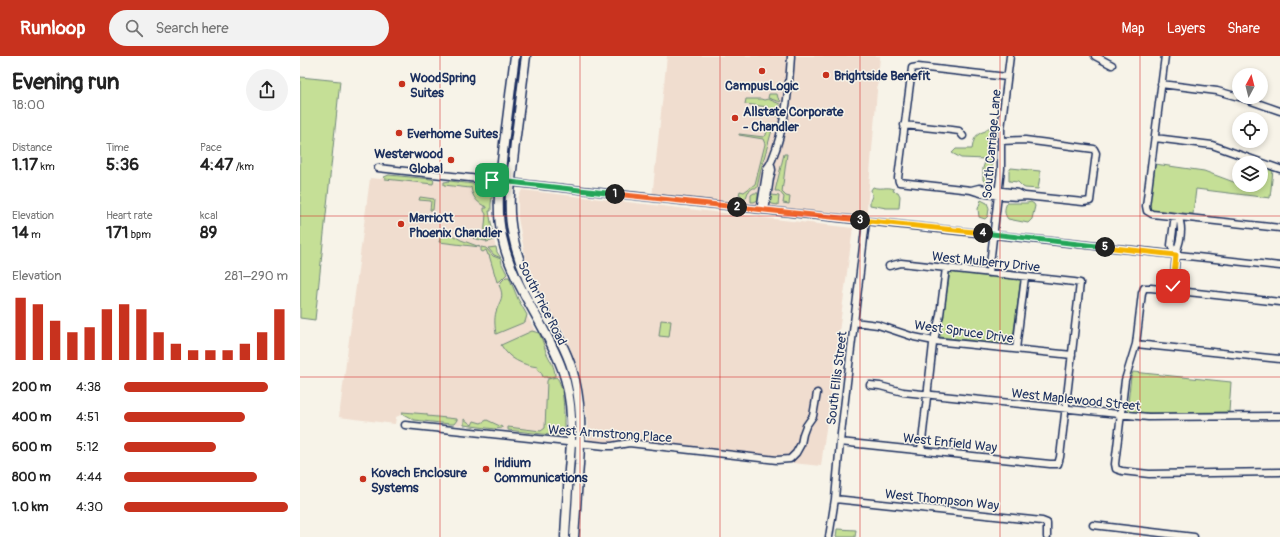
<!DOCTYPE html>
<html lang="en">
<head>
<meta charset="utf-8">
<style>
	body { margin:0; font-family:Pangolin,sans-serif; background:#f2f2f2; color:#222; height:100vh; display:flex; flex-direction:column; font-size:15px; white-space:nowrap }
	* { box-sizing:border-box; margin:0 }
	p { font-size:13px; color:#767676 }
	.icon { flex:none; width:22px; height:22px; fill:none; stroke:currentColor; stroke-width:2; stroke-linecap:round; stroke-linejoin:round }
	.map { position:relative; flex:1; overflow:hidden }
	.side { display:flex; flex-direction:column; background:#fff; width:300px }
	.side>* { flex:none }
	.needle { width:26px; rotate:7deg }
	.fabs { position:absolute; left:932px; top:12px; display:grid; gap:8px }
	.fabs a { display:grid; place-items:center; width:36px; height:36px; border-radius:50%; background:#fff; box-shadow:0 2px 6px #0003; font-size:20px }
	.pin { position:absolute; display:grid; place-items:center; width:34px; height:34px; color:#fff; margin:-17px; border-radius:8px; box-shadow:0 2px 6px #0006 }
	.km { position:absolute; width:20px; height:20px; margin:-10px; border-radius:50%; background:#222; color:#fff; font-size:11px; line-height:20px; text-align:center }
	.round { display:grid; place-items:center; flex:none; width:42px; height:42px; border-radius:21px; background:#f2f2f2 }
	.summary { display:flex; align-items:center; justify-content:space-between; height:68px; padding:0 12px }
	h1 { font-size:22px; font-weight:800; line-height:30px }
	.metrics { display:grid; grid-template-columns:repeat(3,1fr); gap:6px; height:68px; padding:4px 12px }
	.metrics div { display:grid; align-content:center }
	.metrics b { font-size:17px; font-weight:800 }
	.metrics small { font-size:11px; font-weight:400 }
	.metrics p { font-size:11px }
	.chart { height:112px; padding:8px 12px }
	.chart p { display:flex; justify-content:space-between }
	.chart svg { width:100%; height:72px; margin-top:4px; stroke:#c8321e; stroke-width:6 }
	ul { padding:0 12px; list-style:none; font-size:13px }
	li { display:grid; grid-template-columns:64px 48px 1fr; align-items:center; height:30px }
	li i { height:10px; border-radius:5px; background:#c8321e }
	header { display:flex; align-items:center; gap:24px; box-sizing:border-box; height:56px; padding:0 20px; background:#c8321e; color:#fff }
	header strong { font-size:19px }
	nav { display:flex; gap:22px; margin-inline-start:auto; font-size:14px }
	.search { width:280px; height:36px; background:#f2f2f2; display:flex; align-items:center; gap:10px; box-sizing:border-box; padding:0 14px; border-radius:22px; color:#767676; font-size:15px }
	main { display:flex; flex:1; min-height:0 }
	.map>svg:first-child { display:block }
</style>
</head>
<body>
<header>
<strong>Runloop</strong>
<div class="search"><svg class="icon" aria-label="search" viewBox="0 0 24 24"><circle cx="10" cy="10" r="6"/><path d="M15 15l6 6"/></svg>Search here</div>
<nav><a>Map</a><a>Layers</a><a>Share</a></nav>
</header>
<main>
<section class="side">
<div class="summary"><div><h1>Evening run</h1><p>18:00</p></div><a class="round"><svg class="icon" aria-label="share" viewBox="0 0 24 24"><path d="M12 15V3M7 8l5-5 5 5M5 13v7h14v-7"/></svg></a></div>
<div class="metrics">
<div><p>Distance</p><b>1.17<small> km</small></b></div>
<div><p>Time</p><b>5:36</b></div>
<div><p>Pace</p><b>4:47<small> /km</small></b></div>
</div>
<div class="metrics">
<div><p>Elevation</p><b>14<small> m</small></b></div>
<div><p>Heart rate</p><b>171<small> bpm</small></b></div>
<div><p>kcal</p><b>89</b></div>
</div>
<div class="chart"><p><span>Elevation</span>281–290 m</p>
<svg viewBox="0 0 160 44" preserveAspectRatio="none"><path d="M5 44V6M15 44V10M25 44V20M35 44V27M45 44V24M55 44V13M65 44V10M75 44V13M85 44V27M95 44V34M105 44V38M115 44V38M125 44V38M135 44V34M145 44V27M155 44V13"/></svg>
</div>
<ul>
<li><b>200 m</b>4:38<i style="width:88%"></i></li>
<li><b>400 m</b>4:51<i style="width:74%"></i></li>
<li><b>600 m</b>5:12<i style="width:56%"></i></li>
<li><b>800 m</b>4:44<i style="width:81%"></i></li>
<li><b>1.0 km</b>4:30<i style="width:100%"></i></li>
</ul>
</section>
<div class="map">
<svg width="980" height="481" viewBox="0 0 980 481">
	<rect width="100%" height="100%" fill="#f7f3e8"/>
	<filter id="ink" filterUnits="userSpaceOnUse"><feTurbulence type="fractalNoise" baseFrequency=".025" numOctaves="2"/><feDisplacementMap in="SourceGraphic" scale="8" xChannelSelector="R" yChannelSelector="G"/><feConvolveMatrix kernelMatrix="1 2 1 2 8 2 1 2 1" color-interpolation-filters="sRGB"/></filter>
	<g filter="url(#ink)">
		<!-- built -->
		<path fill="#f0ddcf" d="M367,0H580L566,165L352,142Z
			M89,119L189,130L193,135L191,148V155H189L190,161H191L193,180L197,196L200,200L202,208L205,213L218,243L236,276L239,277L244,286L247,297L254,310L256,319L261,329L264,375L259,380L114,364L103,358L96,361L95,368L39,361L70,122L80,123Z
			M222,134L553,172L521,410L288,385V366L279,316L266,280L246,249L226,205L218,162V142Z"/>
		<!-- green -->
		<path fill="#c5df96" stroke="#70877a" d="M0,21L40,25L15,264L0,262Z
			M469,38H477L478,42L481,45L480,46L478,45H477L468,42Z
			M446,43H461L464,44L468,43L480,48L478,60L469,59V54L468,51L445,48Z
			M689,71L693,72L694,73C691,79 693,83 692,89C692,92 691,96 691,99C691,105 694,119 692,124C690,127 689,127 686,127L683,124V112L686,103L661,102L652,97L656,93H672C673,88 674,80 679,78C684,74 684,78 689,71Z
			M467,73L472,74L461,113L457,132H453L448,136L446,142H441V139H439L440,135L444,136L455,128L465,88L463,83L439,79V78L464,81L466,79Z
			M484,98H487L482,136L486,140L490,141L489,148L483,147L484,141L479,135H475Z
			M855,108L904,115L939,128V129L945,130L946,129H961V109L973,114L970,142L896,133L893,158L849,154Z
			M711,112L740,115V120L738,133L725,132L723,131L718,126L709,125V115Z
			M89,119L131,123L134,124L133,128L85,123L84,121Z
			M150,125L189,130L193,135L191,148V155H189L192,172L188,177L185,185L173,182H178L179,180L184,181L186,158L184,155V152H187V151C178,148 172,141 171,131L170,132L144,129V126Z
			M573,131C580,134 587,130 594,133L593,135L598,136L600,140L599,152H586L570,149V145L572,140L571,134Z
			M454,137H458V144L454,146H451V139Z
			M472,139L479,140L478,149L472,148L470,145V142Z
			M120,141L134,143L133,154H130L131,145L119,144Z
			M681,144L687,147L689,152L688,160L685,163L679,161L678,153Z
			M731,146L734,148L735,150L732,163L728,167L708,163C704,158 704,153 707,147H727Z
			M192,173L194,184L191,185L186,186L188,178Z
			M143,176L149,177L161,184L180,191L139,186L141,180Z
			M181,191L186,192L193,200L201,203L202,208L207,218L200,225L197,226L189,199H188L186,194L183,196L181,195Z
			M196,191L197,196L201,202L194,199L188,192Z
			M650,216L721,223L712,289L640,281Z
			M206,221H209L218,243L227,259L225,266L196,278C195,271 194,263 196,256C200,243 205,242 199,229L201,227V226Z
			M361,264L371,265L369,281L359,280Z
			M232,275L239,277C242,283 244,289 246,296C250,304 255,311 255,320L247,322V321H243L241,316L237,313L238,311C222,309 209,303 201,289Z
			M833,316L931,326L929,356L850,357L827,355L831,321Z
			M256,321C265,328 264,363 264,375L259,380L208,374V371L241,375L245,372L247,325L248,323Z
			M102,356L127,358V360L157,363V364L154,368H150L114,364L103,358Z
			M164,363L172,369L174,365L181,367L187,364L202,371V372L195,373L164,369Z
			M537,473L556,474L555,481H536Z"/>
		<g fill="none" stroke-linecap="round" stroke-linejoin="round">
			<defs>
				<path id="minor" d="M795,0L812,9
					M865,0L846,150L847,155L852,158L980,172
					M861,28L917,35L939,41
					M940,41L980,55
					M604,69L652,74L659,75L663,80
					M855,82L912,89L980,113
					M701,85L725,84L794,93L796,97L790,145L783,146L725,140C712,142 683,139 671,134L599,126L598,122L612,12L618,11L707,21
					M78,112L980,210
					M671,134L679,132L718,137L724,140
					M463,154L461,149L467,112C472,107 473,100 476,93C486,62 489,32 491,0
					M463,154L466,149L470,122L472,114L471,109
					M878,161C884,172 880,187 875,199L871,189L874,166Z
					M689,217L701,113V73L710,0
					M873,234L876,199
					M980,246L851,232H844L842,237L836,288L825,324L815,408L816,413L822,415L849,418L980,416
					M554,266L578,269L614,281L634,285L772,299
					M836,288L980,303
					M716,293L725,221
					M570,329L580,330L603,336L848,361L980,360
					M105,369L305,390H312L329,387L477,404L490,403L496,397L501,388L503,378L506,370L513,360L517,337
					M540,386L750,408H758L760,401L780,227L774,226L601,207L589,210
					M621,394L633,288L640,259L646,212
					M535,443L742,465L747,467V481
					M793,469L894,481
					M529,481L535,443L540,386L566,165"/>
				<path id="major" d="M215,0C211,29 208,58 204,87C201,118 195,150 202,181C212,230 245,266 262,313C274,346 272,380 269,414C268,437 266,459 265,481
					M226,0C222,29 219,58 215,87C212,118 206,149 213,180C216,195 221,210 227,224C241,254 262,281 272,313C282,346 281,375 279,409C277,433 276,457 274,481"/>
			</defs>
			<!-- minor casing -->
			<use href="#minor" stroke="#1b2f5e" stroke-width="9"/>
			<!-- major casing -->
			<use href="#major" stroke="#1b2f5e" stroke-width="11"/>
			<!-- minor -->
			<use href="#minor" stroke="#f7f3e8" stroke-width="6"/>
			<!-- major -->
			<use href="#major" stroke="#f7f3e8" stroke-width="8"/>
		</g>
	</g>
	<g fill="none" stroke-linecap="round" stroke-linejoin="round" filter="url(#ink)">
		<defs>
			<path id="split-1" d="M192,124L315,138"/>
			<path id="split-2" d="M315,138L437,151"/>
			<path id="split-3" d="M437,151L560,164"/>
			<path id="split-4" d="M560,164L683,177"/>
			<path id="split-5" d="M683,177L805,191"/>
			<path id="split-6" d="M805,191L876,199L873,230"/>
		</defs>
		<!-- split-1 casing -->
		<use href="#split-1" stroke="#fff" stroke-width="8"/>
		<!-- split-2 casing -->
		<use href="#split-2" stroke="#fff" stroke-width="8"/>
		<!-- split-3 casing -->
		<use href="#split-3" stroke="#fff" stroke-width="8"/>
		<!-- split-4 casing -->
		<use href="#split-4" stroke="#fff" stroke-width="8"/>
		<!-- split-5 casing -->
		<use href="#split-5" stroke="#fff" stroke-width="8"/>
		<!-- split-6 casing -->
		<use href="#split-6" stroke="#fff" stroke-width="8"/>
		<!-- split-1 -->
		<use href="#split-1" stroke="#22a559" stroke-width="5"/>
		<!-- split-2 -->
		<use href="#split-2" stroke="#f0652b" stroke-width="5"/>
		<!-- split-3 -->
		<use href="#split-3" stroke="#f0652b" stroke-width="5"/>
		<!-- split-4 -->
		<use href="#split-4" stroke="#f5b400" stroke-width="5"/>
		<!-- split-5 -->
		<use href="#split-5" stroke="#22a559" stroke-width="5"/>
		<!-- split-6 -->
		<use href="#split-6" stroke="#f5b400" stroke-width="5"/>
	</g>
	<!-- grid -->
	<path fill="none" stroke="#d62828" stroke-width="1" stroke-opacity="0.55" d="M140,0V481M280,0V481M420,0V481M560,0V481M700,0V481M840,0V481M0,160H980M0,321H980"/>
	<!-- markers -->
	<g fill="#c8321e" stroke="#f7f3e8" stroke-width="1.5">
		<circle cx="462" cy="15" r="4"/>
		<circle cx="526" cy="19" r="4"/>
		<circle cx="102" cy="28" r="4"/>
		<circle cx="435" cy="62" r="4"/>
		<circle cx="99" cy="77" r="4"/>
		<circle cx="151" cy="104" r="4"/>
		<circle cx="101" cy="168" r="4"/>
		<circle cx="186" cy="413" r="4"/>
		<circle cx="63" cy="423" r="4"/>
	</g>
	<g text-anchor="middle" stroke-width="3" stroke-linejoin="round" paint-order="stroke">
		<!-- poi labels -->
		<g font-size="13" font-weight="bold" fill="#1b2f5e" stroke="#f7f3e8" text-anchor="start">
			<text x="534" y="24">Brightside Benefit</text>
			<text x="110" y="26">WoodSpring<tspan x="110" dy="15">Suites</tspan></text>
			<text x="462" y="34" text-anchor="middle">CampusLogic</text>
			<text x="443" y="60">Allstate Corporate<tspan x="443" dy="15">- Chandler</tspan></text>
			<text x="107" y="82">Everhome Suites</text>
			<text x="143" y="102" text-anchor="end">Westerwood<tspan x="143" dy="15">Global</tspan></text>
			<text x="109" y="166">Marriott<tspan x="109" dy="15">Phoenix Chandler</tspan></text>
			<text x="194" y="411">Iridium<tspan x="194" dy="15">Communications</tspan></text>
			<text x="71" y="421">Kovach Enclosure<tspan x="71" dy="15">Systems</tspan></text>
		</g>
		<!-- street labels -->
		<g font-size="13" fill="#1b2f5e" stroke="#f7f3e8">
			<text transform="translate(691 88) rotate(-85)" y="5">South Carriage Lane</text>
			<text transform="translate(686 205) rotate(6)" y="5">West Mulberry Drive</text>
			<text transform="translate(243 247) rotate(63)" y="5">South Price Road</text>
			<text transform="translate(664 275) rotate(8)" y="5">West Spruce Drive</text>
			<text transform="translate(536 322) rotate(-83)" y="5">South Ellis Street</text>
			<text transform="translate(776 343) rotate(6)" y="5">West Maplewood Street</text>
			<text transform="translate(310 377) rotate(4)" y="5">West Armstrong Place</text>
			<text transform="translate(650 386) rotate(6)" y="5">West Enfield Way</text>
			<text transform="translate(642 443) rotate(6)" y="5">West Thompson Way</text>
		</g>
	</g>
</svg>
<div class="fabs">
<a><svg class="needle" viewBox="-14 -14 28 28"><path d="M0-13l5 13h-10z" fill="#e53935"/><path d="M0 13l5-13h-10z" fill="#767676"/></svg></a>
<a><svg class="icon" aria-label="locate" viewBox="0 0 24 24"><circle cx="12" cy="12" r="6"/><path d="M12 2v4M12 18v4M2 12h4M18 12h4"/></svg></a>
<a><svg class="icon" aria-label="layers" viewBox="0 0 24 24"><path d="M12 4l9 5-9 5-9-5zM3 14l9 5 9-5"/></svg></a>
</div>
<div class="pin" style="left:192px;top:124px;background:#1e9e55"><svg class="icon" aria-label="arrive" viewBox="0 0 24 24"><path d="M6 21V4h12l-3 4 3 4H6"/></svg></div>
<div class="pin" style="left:873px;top:230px;background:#d93025"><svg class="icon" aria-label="check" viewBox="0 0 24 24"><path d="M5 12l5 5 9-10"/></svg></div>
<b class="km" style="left:315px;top:138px">1</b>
<b class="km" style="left:437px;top:151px">2</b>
<b class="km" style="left:560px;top:164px">3</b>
<b class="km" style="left:683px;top:177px">4</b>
<b class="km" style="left:805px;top:191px">5</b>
</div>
</main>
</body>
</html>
